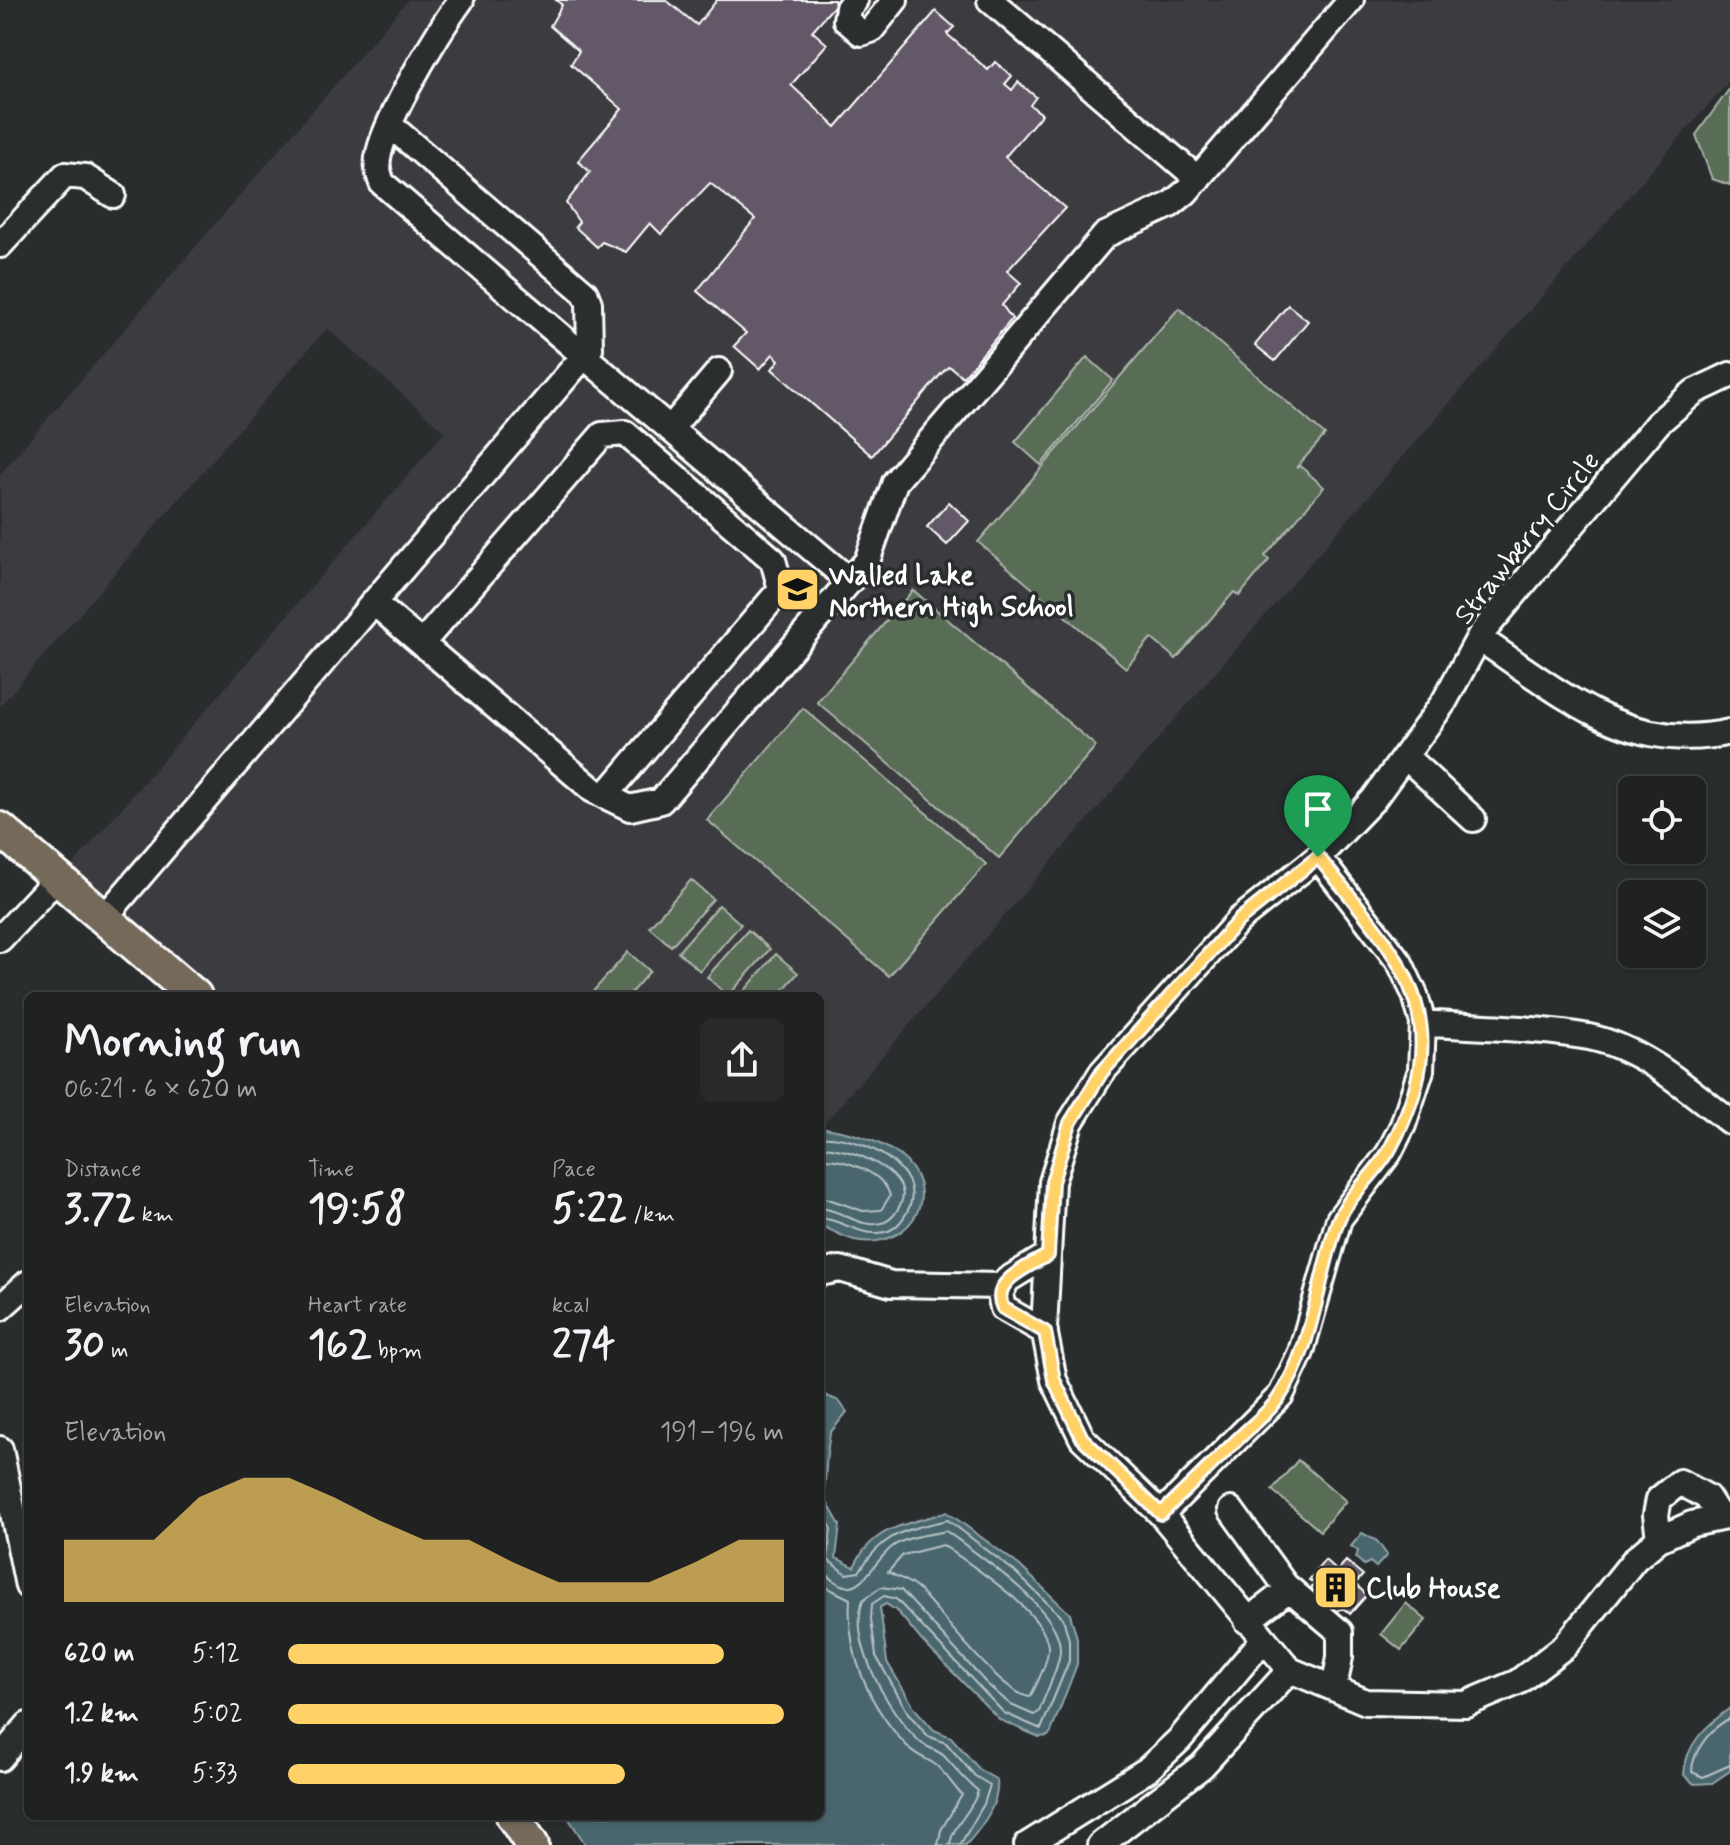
<!DOCTYPE html>
<html lang="en">
<head>
<meta charset="utf-8">
<style>
	body { margin:0; font-family:Mynerve,sans-serif; background:#282a2a; color:#f1f3f6; height:100vh; display:flex; flex-direction:column; font-size:30px; white-space:nowrap }
	* { box-sizing:border-box; margin:0 }
	p { font-size:26px; color:#a2a4a5 }
	.icon { flex:none; width:44px; height:44px; fill:none; stroke:currentColor; stroke-width:2; stroke-linecap:round; stroke-linejoin:round }
	.map { position:relative; flex:1; overflow:hidden }
	.side { position:absolute; left:24px; top:992px; width:800px; height:828px; display:flex; flex-direction:column; background:#202222; border-radius:12px; box-shadow:0 2px 6px #0004,0 0 0 2px #3d3f40 }
	.side>* { flex:none }
	.buttons { position:absolute; left:1618px; top:776px; display:grid; gap:16px }
	.buttons a { display:grid; place-items:center; width:88px; height:88px; border-radius:12px; background:#202222; box-shadow:0 2px 6px #0004,0 0 0 2px #3d3f40; font-size:40px }
	.pin { position:absolute; display:grid; place-items:center; width:68px; height:68px; color:#fff; margin:-82px -34px; border-radius:50% 50% 50% 0; rotate:-45deg; box-shadow:0 0 8px #0007 }
	.pin .icon { rotate:45deg }
	.round { display:grid; place-items:center; flex:none; width:84px; height:84px; border-radius:12px; background:#282a2a }
	.overview { display:flex; align-items:center; justify-content:space-between; height:136px; padding:0 40px }
	h1 { font-size:44px; font-weight:800; line-height:60px }
	.figures { display:grid; grid-template-columns:repeat(3,1fr); gap:12px; height:136px; padding:8px 40px }
	.figures div { display:grid; align-content:center }
	.figures b { font-size:40px; font-weight:800 }
	.figures small { font-size:22px; font-weight:400 }
	.figures p { font-size:22px }
	.chart { height:224px; padding:16px 40px }
	.chart p { display:flex; justify-content:space-between }
	.chart svg { width:100%; height:144px; margin-top:8px; fill:#ffd166; opacity:.7 }
	ul { padding:0 40px; list-style:none; font-size:26px }
	li { display:grid; grid-template-columns:128px 96px 1fr; align-items:center; height:60px }
	li i { height:20px; border-radius:10px; background:#ffd166 }
	.map>svg:first-child { display:block }
</style>
</head>
<body>
<div class="map">
<svg width="1730" height="1845" viewBox="0 0 1730 1845">
	<rect width="100%" height="100%" fill="#2a2d2e"/>
	<filter id="ink" filterUnits="userSpaceOnUse"><feTurbulence type="fractalNoise" baseFrequency=".0125" numOctaves="2"/><feDisplacementMap in="SourceGraphic" scale="16" xChannelSelector="R" yChannelSelector="G"/><feConvolveMatrix kernelMatrix="1 2 1 2 8 2 1 2 1" color-interpolation-filters="sRGB"/></filter>
	<g filter="url(#ink)">
		<!-- built -->
		<path fill="#3b3a3f" d="M408,0H1730V80L820,1128V996H188L58,882L445,432L327,328L0,706V474Z"/>
		<!-- green -->
		<path fill="#596c57" stroke="#acb6ab" stroke-width="2" d="M1730,88V185L1712,179L1696,135Z
			M1179,308L1325,435L1296,468L1300,466L1324,487L1265,556L1269,560L1239,596L1234,592L1176,659L1151,638L1126,668L978,542Z
			M1087,357L1113,380L1041,465L1015,442Z
			M913,590L1096,746L999,858L817,702Z
			M803,708L986,864L889,976L707,820Z
			M691,880L713,899L671,946L649,927Z
			M719,905L741,924L700,971L678,952Z
			M748,930L770,949L728,996L707,977Z
			M628,952L650,971L628,996H589Z
			M776,954L798,973L778,996H740Z
			M1298,1460L1346,1501L1320,1531L1272,1490Z
			M1406,1603L1426,1620L1401,1650L1381,1634Z"/>
		<!-- water -->
		<path fill="#4a666e" stroke="#92a3a8" stroke-width="2" d="M825,1128C850,1132 878,1140 899,1155C944,1190 914,1247 860,1241C847,1240 832,1230 820,1225V1131Z
			M820,1393L839,1401L847,1412L830,1433L827,1453L824,1497L840,1525L836,1558L854,1567C873,1525 909,1524 947,1512L1019,1565L1070,1614L1077,1638V1664L1051,1732L1048,1736L1039,1737L1000,1720L922,1641L898,1612L886,1604L880,1607L887,1662L915,1709L934,1730L951,1737L980,1770L997,1780C1000,1804 981,1828 966,1845H586L567,1816H820Z
			M1362,1533L1377,1541L1387,1555L1376,1567L1370,1562L1364,1565L1356,1558L1358,1551L1351,1546Z
			M1730,1708V1771L1712,1783L1694,1784L1684,1775C1685,1744 1707,1725 1730,1708Z"/>
		<g fill="none" stroke-linecap="round" stroke-linejoin="round">
			<!-- shore -->
			<path stroke="#b7c2c5" stroke-width="2" d="M820,1137C856,1134 931,1168 907,1212C903,1220 895,1230 885,1232C859,1237 844,1220 820,1218
				M820,1147C844,1146 915,1171 901,1203C898,1210 892,1219 885,1222C861,1231 842,1209 820,1208
				M820,1159C843,1158 884,1172 890,1196L881,1210L863,1211L820,1196
				M820,1509L831,1527L828,1560L846,1574L859,1572C884,1532 905,1530 948,1520L1014,1571L1063,1618L1069,1640V1661L1041,1729L1004,1713L896,1599L884,1596L872,1604L871,1619L876,1656L908,1713L928,1736L946,1743L975,1776L990,1785L984,1804L960,1845
				M943,1545C972,1566 1043,1610 1048,1646C1050,1658 1036,1686 1030,1697C1003,1695 941,1613 920,1591C910,1581 899,1578 888,1572L903,1555Z
				M820,1567C858,1612 867,1567 892,1547C906,1536 929,1535 946,1531C977,1554 1059,1608 1060,1648C1061,1664 1044,1696 1039,1712L1034,1715L1011,1705L987,1684L901,1590L881,1587L863,1600C848,1642 888,1711 918,1740C925,1748 937,1749 944,1756C955,1768 965,1780 978,1791C973,1811 952,1825 950,1845
				M820,1584L850,1599C846,1654 869,1706 907,1746C915,1755 923,1757 933,1763C943,1769 953,1786 962,1795L941,1830L938,1845
				M1730,1718C1711,1728 1692,1751 1692,1772L1703,1777L1730,1765"/>
		</g>
		<!-- building -->
		<path fill="#635867" stroke="#fff" stroke-width="2" d="M556,0H666L697,25L717,0H834L835,5L812,31L827,44L791,85L836,127L936,11L954,27L947,34L988,70L995,62L1012,76L1005,84L1012,90L1018,82L1036,97L1030,105L1042,114L1005,157L1065,208L1007,271L1021,283L1002,305L1012,319L963,377L949,366L941,374L872,456L772,369L779,360L773,354L760,369L734,346L746,333L697,291L755,219L710,183L661,234L650,223L626,252L602,242L597,247L575,227L579,222L566,203L590,172L578,161L622,109L571,64L579,51L550,26L562,5Z
			M1288,305L1308,321L1275,361L1255,345Z
			M949,502L969,521L947,545L927,527Z
			M1325,1560L1337,1571L1346,1561L1363,1575L1355,1584L1367,1595L1350,1614L1343,1608L1334,1613L1313,1595L1316,1593L1311,1588L1315,1584L1309,1580Z"/>
		<g fill="none" stroke-linecap="round" stroke-linejoin="round">
			<defs>
				<path id="minor" d="M855,0L848,8L846,20L861,33L871,30L895,0
					M990,0L1198,179
					M391,126L585,293L589,303L590,349L584,356L850,581
					M0,245L65,175L85,177L113,195
					M1730,375L1694,392L1658,423L1481,634L1444,702L1373,800L1318,857L1239,920L1102,1072L1070,1123L1052,1182L1044,1329L1054,1380L1082,1438L1161,1514L1290,1670L1366,1702L1466,1704L1518,1682L1565,1646L1635,1559L1659,1539L1692,1524L1730,1516
					M670,429L719,371
					M373,602L593,790L630,808L661,801L867,561L895,482L1105,235L1170,205L1186,192L1351,0
					M1480,639C1560,692 1628,755 1730,732
					M422,643L602,435L625,433L773,560L781,589L605,796
					M1407,758L1473,819
					M104,918L584,356L382,183C378,172 376,164 379,153C388,115 437,33 461,0
					M0,939L57,878
					M1423,1023C1477,1028 1535,1027 1589,1037C1642,1048 1688,1089 1730,1122
					M820,1273L840,1269L891,1284L1002,1286
					M0,1308L28,1283
					M1045,1332L1003,1308L1000,1294L1007,1280L1048,1255
					M0,1449L28,1586
					M1231,1510L1285,1585L1340,1632V1657L1334,1688
					M1161,1514L1281,1395L1301,1352L1339,1219L1389,1153L1403,1125L1421,1070L1423,1023L1415,995L1400,963L1318,857
					M1659,1539L1656,1515L1659,1499L1680,1482L1707,1497L1719,1516
					M1247,1621L1289,1589
					M0,1758L28,1725
					M1027,1845L1147,1770L1179,1740L1263,1640
					M1100,1845L1202,1766L1290,1670"/>
				<path id="major" d="M0,829L195,996
					M513,1816L532,1845"/>
			</defs>
			<!-- minor casing -->
			<use href="#minor" stroke="#fff" stroke-width="30"/>
			<!-- major casing -->
			<use href="#major" stroke="#fff" stroke-width="38"/>
			<!-- minor -->
			<use href="#minor" stroke="#2a2d2e" stroke-width="24"/>
			<!-- major -->
			<use href="#major" stroke="#746a5a" stroke-width="32"/>
		</g>
	</g>
	<g fill="none" stroke-linecap="round" stroke-linejoin="round" filter="url(#ink)">
		<defs>
			<path id="route" d="M1318,857C1400,958 1461,1015 1391,1147C1377,1174 1349,1193 1338,1221C1317,1279 1314,1347 1278,1399C1268,1413 1252,1425 1239,1438C1213,1463 1187,1489 1161,1514L1082,1438L1054,1380L1045,1332L1003,1308C989,1281 1030,1266 1048,1255L1052,1182L1070,1123L1102,1072L1239,920Z"/>
		</defs>
		<!-- route casing -->
		<use href="#route" stroke="#fff" stroke-width="16"/>
		<!-- route -->
		<use href="#route" stroke="#ffd166" stroke-width="10"/>
	</g>
	<!-- icons -->
	<defs>
		<symbol id="school-square" viewBox="-11 -11 22 22"><rect x="-9" y="-9" width="18" height="18" rx="4" fill="#ffd166" stroke="#2a2d2e"/><path d="M0-5L7-2L0 1L-7-2ZM-4 1L0 2.5L4 1V4Q0 6-4 4Z" fill="#111"/></symbol>
		<symbol id="building-square" viewBox="-11 -11 22 22"><rect x="-9" y="-9" width="18" height="18" rx="4" fill="#ffd166" stroke="#2a2d2e"/><path d="M-4-6H4V6H1V3H-1V6H-4ZM-2.5-4.3h1.7v1.8h-1.7ZM.8-4.3h1.7v1.8H.8ZM-2.5-1h1.7V.8h-1.7ZM.8-1h1.7V.8H.8Z" fill="#111"/></symbol>
	</defs>
	<g fill-rule="evenodd">
		<use href="#school-square" x="772" y="564" width="51" height="51"/>
		<use href="#building-square" x="1310" y="1562" width="51" height="51"/>
	</g>
	<g text-anchor="middle" stroke-width="7" stroke-linejoin="round" paint-order="stroke">
		<!-- street labels -->
		<g font-size="28" fill="#fff" stroke="#2a2d2e">
			<text transform="translate(1526 537) rotate(-51)" y="10">Strawberry Circle</text>
		</g>
		<!-- poi labels -->
		<g font-size="28" font-weight="bold" fill="#fff" stroke="#2a2d2e" text-anchor="start">
			<text x="829" y="584">Walled Lake<tspan x="829" dy="32">Northern High School</tspan></text>
			<text x="1366" y="1597">Club House</text>
		</g>
	</g>
</svg>
<div class="buttons">
<a><svg class="icon" aria-label="locate" viewBox="0 0 24 24"><circle cx="12" cy="12" r="6"/><path d="M12 2v4M12 18v4M2 12h4M18 12h4"/></svg></a>
<a><svg class="icon" aria-label="layers" viewBox="0 0 24 24"><path d="M12 4l9 5-9 5-9-5zM3 14l9 5 9-5"/></svg></a>
</div>
<div class="pin" style="left:1318px;top:857px;background:#1e9e55"><svg class="icon" aria-label="arrive" viewBox="0 0 24 24"><path d="M6 21V4h12l-3 4 3 4H6"/></svg></div>
<section class="side">
<div class="overview"><div><h1>Morning run</h1><p>06:21 · 6 × 620 m</p></div><a class="round"><svg class="icon" aria-label="share" viewBox="0 0 24 24"><path d="M12 15V3M7 8l5-5 5 5M5 13v7h14v-7"/></svg></a></div>
<div class="figures">
<div><p>Distance</p><b>3.72<small> km</small></b></div>
<div><p>Time</p><b>19:58</b></div>
<div><p>Pace</p><b>5:22<small> /km</small></b></div>
</div>
<div class="figures">
<div><p>Elevation</p><b>30<small> m</small></b></div>
<div><p>Heart rate</p><b>162<small> bpm</small></b></div>
<div><p>kcal</p><b>274</b></div>
</div>
<div class="chart"><p><span>Elevation</span>191–196 m</p>
<svg viewBox="0 0 160 44" preserveAspectRatio="none"><path d="M0 44V25L10 25L20 25L30 12L40 6L50 6L60 12L70 19L80 25L90 25L100 32L110 38L120 38L130 38L140 32L150 25L160 25V44z"/></svg>
</div>
<ul>
<li><b>620 m</b>5:12<i style="width:88%"></i></li>
<li><b>1.2 km</b>5:02<i style="width:100%"></i></li>
<li><b>1.9 km</b>5:33<i style="width:68%"></i></li>
</ul>
</section>
</div>
</body>
</html>
